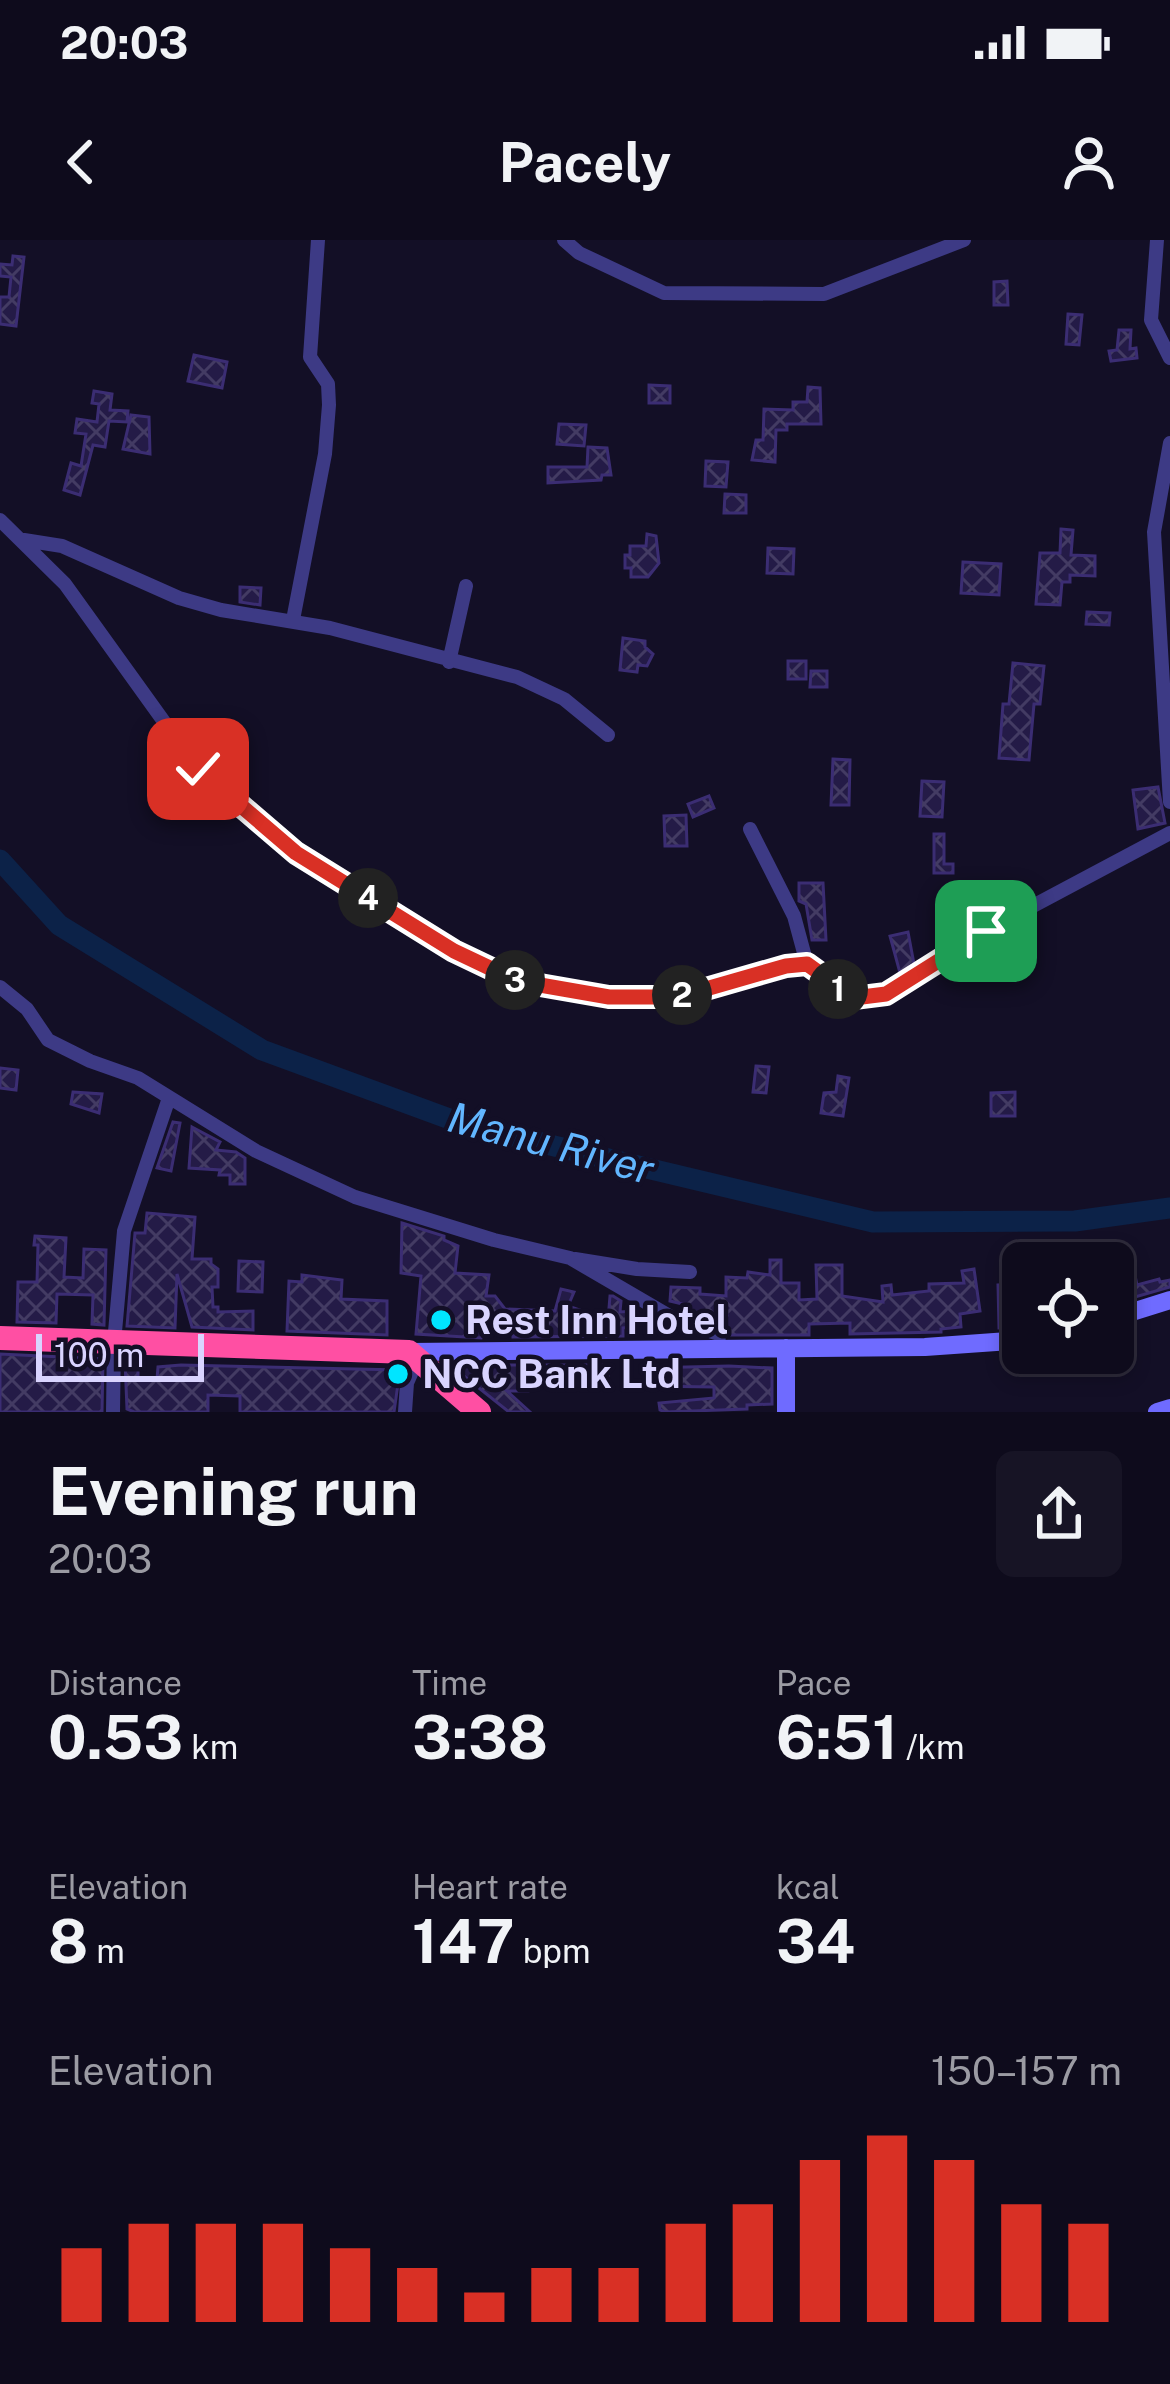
<!DOCTYPE html>
<html lang="en">
<head>
<meta charset="utf-8">
<style>
	body { margin:0; font-family:"Public Sans",sans-serif; background:#171425; color:#f1f3f6; height:100vh; display:flex; flex-direction:column; font-size:45px; white-space:nowrap }
	* { box-sizing:border-box; margin:0 }
	p { font-size:39px; color:#9b9ba3 }
	.icon { flex:none; width:66px; height:66px; fill:none; stroke:currentColor; stroke-width:2; stroke-linecap:round; stroke-linejoin:round }
	.map { position:relative; height:1172px; overflow:hidden }
	.sheet { display:flex; flex-direction:column; background:#0e0b1c; flex:1 }
	.sheet>* { flex:none }
	.tools { position:absolute; left:1002px; top:1002px; display:grid; gap:24px }
	.tools a { display:grid; place-items:center; width:132px; height:132px; border-radius:18px; background:#0e0b1c; box-shadow:0 6px 18px #0003,0 0 0 3px #2e2b3b; font-size:60px }
	.scale { position:absolute; left:36px; bottom:30px; width:168px; box-sizing:border-box; padding-left:12px; border:6px solid #d9d4ff; border-top:0; font-size:33px; line-height:42px; white-space:nowrap; color:#d9d4ff; -webkit-text-stroke:9px #130f26; paint-order:stroke }
	.pin { position:absolute; display:grid; place-items:center; width:102px; height:102px; color:#fff; margin:-51px; border-radius:24px; box-shadow:0 6px 18px #0006 }
	.km { position:absolute; width:60px; height:60px; margin:-30px; border-radius:50%; background:#222; color:#fff; font-size:33px; line-height:60px; text-align:center }
	.round { display:grid; place-items:center; flex:none; width:126px; height:126px; border-radius:18px; background:#171425 }
	.summary { display:flex; align-items:center; justify-content:space-between; height:204px; padding:0 48px }
	h1 { font-size:66px; font-weight:700; line-height:90px }
	.figures { display:grid; grid-template-columns:repeat(3,1fr); gap:18px; height:204px; padding:12px 48px }
	.figures div { display:grid; align-content:center }
	.figures b { font-size:60px; font-weight:700 }
	.figures small { font-size:33px; font-weight:400 }
	.figures p { font-size:33px }
	.chart { height:336px; padding:24px 48px }
	.chart p { display:flex; justify-content:space-between }
	.chart svg { width:100%; height:216px; margin-top:12px; stroke:#d93025; stroke-width:6 }
	.status { display:flex; justify-content:space-between; align-items:center; height:84px; padding:0 60px; background:#0e0b1c; direction:ltr }
	.status svg { height:33px; fill:currentColor }
	header { display:flex; justify-content:space-between; align-items:center; height:156px; padding:0 48px; background:#0e0b1c; font-size:54px; font-weight:700 }
	.map>svg:first-child { display:block }
</style>
</head>
<body>
<div class="status"><b>20:03</b><svg viewBox="0 0 49 12"><path d="M0 12V9h3v3zM5 12V6h3v6zM10 12V3h3v9zM15 12V0h3v12zM26 1h20v11H26zM47 4h2v5h-2z"/></svg></div>
<header><svg class="icon" aria-label="back" viewBox="0 0 24 24"><path d="M15 5l-7 7 7 7"/></svg>Pacely<svg class="icon" aria-label="person" viewBox="0 0 24 24"><circle cx="12" cy="8" r="4"/><path d="M4 21q1-7 8-7t8 7"/></svg></header>
<div class="map">
<svg width="1170" height="1172" viewBox="0 0 1170 1172">
	<defs>
		<pattern id="building-cross-hatch" width="8" height="8" patternUnits="userSpaceOnUse" patternTransform="scale(3)"><rect width="8" height="8" fill="#241b47"/><path d="M0 0l8 8M0 8l8-8" fill="none" stroke="#433b63"/></pattern>
	</defs>
	<rect width="100%" height="100%" fill="#130f26"/>
	<g fill="none" stroke-linecap="round" stroke-linejoin="round">
		<!-- river -->
		<path stroke="#0c2248" stroke-width="21" d="M0,620L59,685L262,810L466,885L873,982L1075,981L1170,968"/>
	</g>
	<!-- building -->
	<path fill="url(#building-cross-hatch)" stroke="#3b2d73" stroke-width="3" d="M13,16L24,17L16,86L0,84V57H9L11,37L0,36V24L12,25Z
		M1007,41L1008,65H994V42Z
		M1068,74L1082,75L1079,105L1066,104Z
		M1119,90H1131L1130,109L1136,108L1137,118L1111,121L1109,111L1117,110Z
		M194,115L227,122L222,148L188,141Z
		M649,145L670,146V163H649Z
		M808,147L820,148L821,184H787V190H776L775,222L752,220L756,200H763L764,169L793,170V162H807Z
		M94,151L112,154L110,170L128,171L127,182L109,181L105,207L93,205L80,255L64,250L71,223L81,226L86,194L75,193L77,179L97,182L99,164L92,163Z
		M131,175L149,177L150,214L123,209Z
		M559,184L586,185L584,206L557,204Z
		M588,207L607,208L611,235H602L601,240L548,243V227H587Z
		M706,221L728,222L726,247L705,246Z
		M725,254L746,255V273H724Z
		M1061,289L1073,290L1071,315L1095,316V336L1070,335V342H1062L1060,365L1036,364L1040,313H1060Z
		M647,294L656,296L659,323L648,337H631V328H625V315H630V306H646Z
		M768,308L794,309L793,334L767,333Z
		M963,322L1001,324L999,355L961,353Z
		M240,347L261,348L260,365L240,362Z
		M1087,372L1110,373L1109,385L1086,384Z
		M623,398L645,401V407L653,414L647,426L638,425L637,432L620,430Z
		M788,421H806V439H788Z
		M1013,423L1044,426L1040,464H1034L1029,520L999,518L1003,464H1009Z
		M811,431H827V447H810Z
		M833,519L850,520L849,565H831Z
		M922,541L944,542L942,577L920,576Z
		M1158,547L1165,583L1138,589L1133,550Z
		M709,556L714,568L693,577L688,564Z
		M686,575L687,606H665L664,576Z
		M934,594H944V624H953V633H934Z
		M799,643H823L826,700H812L806,664L799,661Z
		M908,692L914,724L900,733L890,696Z
		M756,826L769,827L766,853L753,852Z
		M0,828L18,830L16,850L0,848Z
		M838,836L849,838L843,876L821,873L824,853L836,852Z
		M73,852L102,854L99,873L71,864Z
		M1015,852V876H991V853Z
		M173,882L180,883L171,931L157,928Z
		M192,887L220,902L216,910L236,912L245,918V944H230V935H219L220,930L189,928Z
		M147,973L195,977L192,1019H211V1024L218,1029V1047H212L213,1067H218V1072L253,1071V1090L192,1087L177,1034L175,1088L127,1086L135,993H145Z
		M402,983L444,996V1000L458,1006L455,1033L489,1035L486,1056H495L505,1069L555,1071L561,1049L574,1052L568,1066L608,1080L610,1056H613L621,1061L620,1072L634,1071L635,1087L623,1088V1096L513,1097V1091H482L481,1098L416,1094L421,1036L401,1033Z
		M35,996L66,998L64,1037L83,1038L84,1009L106,1010L104,1085L92,1084L93,1055L57,1054L56,1083L17,1082L18,1042H37L38,1005H34Z
		M770,1020H781V1043H799V1060L817,1059L816,1025H842V1056L883,1062L882,1046L891,1045L892,1055L929,1051V1044L964,1043L962,1031L974,1029L980,1071L960,1074L961,1087L941,1089V1092L850,1094V1083L809,1084V1095H730L724,1084L727,1076L705,1075V1078L686,1072V1067L691,1066L670,1061L671,1047L700,1048V1054L726,1056V1037L747,1038L748,1032L770,1035Z
		M239,1021L263,1022L262,1052L238,1051Z
		M1132,1021L1137,1045L1159,1039L1160,1042L1170,1040V1047L1114,1063L1113,1039L1124,1034L1122,1023Z
		M302,1035L342,1040L341,1059L387,1061V1095L287,1091L289,1041L302,1042Z
		M1023,1044V1087L999,1088L998,1045Z
		M0,1114L103,1119L102,1172H0Z
		M125,1121H138V1139H157L158,1127L181,1125L400,1130L394,1172H240V1156L208,1155V1172H134L127,1169Z
		M450,1125H608V1145L561,1146V1136H529L528,1151H507L530,1172H509Z
		M729,1126L772,1128V1164L747,1165V1169L665,1172L660,1170L659,1163L714,1158V1147L645,1146V1128Z"/>
	<g fill="none" stroke-linecap="round" stroke-linejoin="round">
		<!-- street -->
		<path stroke="#3d3a85" stroke-width="14" d="M564,0L579,13L664,53L824,54L964,0
			M1157,0L1151,80L1170,118
			M1170,203L1154,292L1170,562
			M0,280L65,344L198,529L296,613L454,711L517,741L609,757H678L786,726L807,724L854,758L887,754L986,691L1170,593
			M24,300L62,306L179,358L221,370L330,388L517,437L564,459L608,495
			M293,380L325,214L329,165L328,144L310,117L318,0
			M449,422L466,346
			M750,589L794,676L807,724
			M0,747L27,769L48,800L90,821L138,838L256,911L355,957L494,1000L570,1018L678,1081L719,1094L718,1109
			M575,1019L637,1029L690,1032
			M113,1172L114,1103L124,991L169,858
			M405,1172L407,1143L417,1120"/>
		<!-- secondary -->
		<path stroke="#6f6bff" stroke-width="18" d="M1113,1078L1170,1060
			M409,1112L925,1107L1023,1100
			M786,1172V1108
			M1157,1172L1170,1168"/>
		<!-- highway -->
		<path stroke="#ff4fa3" stroke-width="24" d="M0,1098L409,1112L479,1172"/>
	</g>
	<g fill="none" stroke-linecap="round" stroke-linejoin="round">
		<defs>
			<path id="route" d="M198,529L296,613L454,711L517,741L609,757H678L786,726L807,724L854,758L886,754L986,691"/>
		</defs>
		<!-- route casing -->
		<use href="#route" stroke="#fff" stroke-width="24"/>
		<!-- route -->
		<use href="#route" stroke="#d93025" stroke-width="15"/>
	</g>
	<!-- markers -->
	<g fill="#00e5ff" stroke="#130f26" stroke-width="4.5">
		<circle cx="441" cy="1080" r="12"/>
		<circle cx="398" cy="1134" r="12"/>
	</g>
	<g text-anchor="middle" stroke-width="9" stroke-linejoin="round" paint-order="stroke">
		<!-- poi labels -->
		<g font-size="39" font-weight="bold" fill="#d9d4ff" stroke="#130f26" text-anchor="start">
			<text x="465" y="1094">Rest Inn Hotel</text>
			<text x="422" y="1148">NCC Bank Ltd</text>
		</g>
		<!-- water labels -->
		<g font-size="42" font-style="italic" fill="#62b6ff" stroke="#130f26">
			<text transform="translate(551 903) rotate(15)" y="15">Manu River</text>
		</g>
	</g>
</svg>
<div class="tools">
<a><svg class="icon" aria-label="locate" viewBox="0 0 24 24"><circle cx="12" cy="12" r="6"/><path d="M12 2v4M12 18v4M2 12h4M18 12h4"/></svg></a>
</div>
<div class="scale">100 m</div>
<div class="pin" style="left:986px;top:691px;background:#1e9e55"><svg class="icon" aria-label="arrive" viewBox="0 0 24 24"><path d="M6 21V4h12l-3 4 3 4H6"/></svg></div>
<div class="pin" style="left:198px;top:529px;background:#d93025"><svg class="icon" aria-label="check" viewBox="0 0 24 24"><path d="M5 12l5 5 9-10"/></svg></div>
<b class="km" style="left:838px;top:749px">1</b>
<b class="km" style="left:682px;top:755px">2</b>
<b class="km" style="left:515px;top:740px">3</b>
<b class="km" style="left:368px;top:658px">4</b>
</div>
<section class="sheet">
<div class="summary"><div><h1>Evening run</h1><p>20:03</p></div><a class="round"><svg class="icon" aria-label="share" viewBox="0 0 24 24"><path d="M12 15V3M7 8l5-5 5 5M5 13v7h14v-7"/></svg></a></div>
<div class="figures">
<div><p>Distance</p><b>0.53<small> km</small></b></div>
<div><p>Time</p><b>3:38</b></div>
<div><p>Pace</p><b>6:51<small> /km</small></b></div>
</div>
<div class="figures">
<div><p>Elevation</p><b>8<small> m</small></b></div>
<div><p>Heart rate</p><b>147<small> bpm</small></b></div>
<div><p>kcal</p><b>34</b></div>
</div>
<div class="chart"><p><span>Elevation</span>150–157 m</p>
<svg viewBox="0 0 160 44" preserveAspectRatio="none"><path d="M5 44V29M15 44V24M25 44V24M35 44V24M45 44V29M55 44V33M65 44V38M75 44V33M85 44V33M95 44V24M105 44V20M115 44V11M125 44V6M135 44V11M145 44V20M155 44V24"/></svg>
</div>
</section>
</body>
</html>
